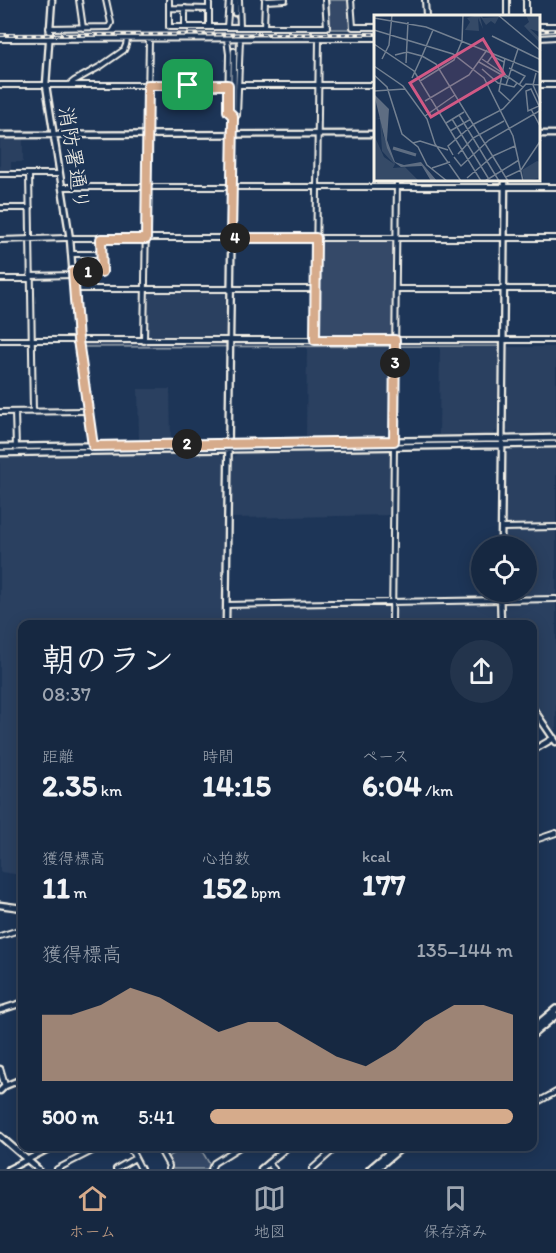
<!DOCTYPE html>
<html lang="ja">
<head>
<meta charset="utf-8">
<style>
	body { margin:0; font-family:Itim,"Klee One",sans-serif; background:#23344c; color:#f1f3f6; height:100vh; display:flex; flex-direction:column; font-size:22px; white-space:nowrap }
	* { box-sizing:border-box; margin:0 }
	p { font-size:20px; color:#9ea6b1 }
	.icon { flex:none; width:33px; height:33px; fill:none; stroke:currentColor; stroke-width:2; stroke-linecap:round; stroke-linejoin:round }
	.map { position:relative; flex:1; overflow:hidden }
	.sheet { position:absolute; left:18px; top:620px; width:519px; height:531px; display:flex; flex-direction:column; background:#162841; border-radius:12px; box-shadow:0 3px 15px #0003,0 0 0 2px #35445a }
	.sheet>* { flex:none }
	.tools { position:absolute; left:471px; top:536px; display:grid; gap:12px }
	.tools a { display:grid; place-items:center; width:66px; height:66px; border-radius:50%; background:#162841; box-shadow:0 3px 15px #0003,0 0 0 2px #35445a; font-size:30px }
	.pin { position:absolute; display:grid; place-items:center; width:51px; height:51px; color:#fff; margin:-26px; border-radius:12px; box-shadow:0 3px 9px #0006 }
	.km { position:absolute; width:30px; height:30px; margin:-15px; border-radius:50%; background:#222; color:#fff; font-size:16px; line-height:30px; text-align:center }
	.round { display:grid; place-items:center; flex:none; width:63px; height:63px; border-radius:32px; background:#23344c }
	.headline { display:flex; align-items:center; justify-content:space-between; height:102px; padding:0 24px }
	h1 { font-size:33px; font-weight:800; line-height:45px }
	.metrics { display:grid; grid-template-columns:repeat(3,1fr); gap:9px; height:102px; padding:6px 24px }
	.metrics div { display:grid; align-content:center }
	.metrics b { font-size:30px; font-weight:800 }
	.metrics small { font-size:16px; font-weight:400 }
	.metrics p { font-size:16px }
	.chart { height:168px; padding:12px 24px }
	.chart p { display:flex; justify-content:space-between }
	.chart svg { width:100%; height:108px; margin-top:6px; fill:#d6ab8b; opacity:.7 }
	ul { padding:0 24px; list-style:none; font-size:20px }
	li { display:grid; grid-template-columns:96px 72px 1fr; align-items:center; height:45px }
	li i { height:15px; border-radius:8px; background:#d6ab8b }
	.dock { display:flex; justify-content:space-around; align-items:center; height:84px; border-top:2px solid #35445a; background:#162841; font-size:16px; color:#9ea6b1 }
	.dock a { display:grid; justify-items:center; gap:3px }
	.dock .active { color:#d6ab8b }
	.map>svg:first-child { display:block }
</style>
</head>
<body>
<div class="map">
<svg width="556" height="1169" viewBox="0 0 556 1169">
	<rect width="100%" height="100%" fill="#1d3557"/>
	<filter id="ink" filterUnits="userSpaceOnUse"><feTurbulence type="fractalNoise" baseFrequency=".0167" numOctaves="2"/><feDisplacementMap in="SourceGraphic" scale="12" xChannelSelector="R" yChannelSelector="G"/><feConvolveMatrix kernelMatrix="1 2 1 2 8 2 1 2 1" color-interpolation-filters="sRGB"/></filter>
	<g filter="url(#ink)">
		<!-- built -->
		<path fill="#2a4060" d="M0,139H23V162H11V172H0Z
			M148,291H224L226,292L225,336L224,337H148L147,336V292Z
			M307,346H393L392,435L390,436L306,437Z
			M440,346H499L497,430L493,434L439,435Z
			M508,347H556V434L511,435L507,430Z
			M138,389H170L171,440L139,441Z
			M556,448V524L507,525L506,524V454L511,449Z
			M390,451L391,452V515L232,518L233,458L238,453Z
			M219,453L224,458L222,624H22V875L0,872V457Z
			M556,529V597L506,598L505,596V591H526V546H505V532L507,530Z
			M494,602L495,604L496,624H394V606L397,604Z
			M556,602V729H553L533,699L532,624H506L505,604L506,603Z
			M388,605L390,606V624H231V609L232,607Z"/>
		<!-- green -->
		<path fill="#354a67" stroke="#949ea8" stroke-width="1.5" d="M329,0H348L350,2L351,29H330Z
			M320,240H393L395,242L394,335L392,338L318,337L317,336L318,242Z
			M83,342H497L499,346L82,347V344Z
			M187,1146H199L209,1163V1169H173L166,1158Z"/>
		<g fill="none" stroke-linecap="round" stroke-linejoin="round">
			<!-- secondary-tunnel -->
			<path stroke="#3d516d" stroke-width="4.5" stroke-dasharray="4.5 2" stroke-linecap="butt" d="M234,51L235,13"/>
			<defs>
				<path id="street" d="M79,0L83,28
					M169,0V27H327L325,0
					M239,0L240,27
					M351,0L353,27H376
					M425,0L426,16
					M265,1L285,0
					M169,8L209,9
					M507,16V0
					M526,16V0
					M540,26H556
					M185,27V8
					M209,27V0
					M227,27L229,0
					M264,27L265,0
					M49,28L109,27L111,23L106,0
					M540,38L556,37
					M0,39L376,38
					M227,39L229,54L228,111L233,116
					M0,85H228
					M69,85L74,81L101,66L124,50L126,45L127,39
					M238,85H376
					M540,85H556
					M233,119L237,115L240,39
					M0,174H60
					M29,174L33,412
					M62,187H556
					M0,208H30
					M0,240L66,238H556
					M72,254H102
					M73,272H102L101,239
					M30,276L73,275
					M0,279H30
					M74,289H315
					M396,289H556
					M0,340H556
					M315,340L319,38
					M144,341L149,39
					M0,412L88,411
					M15,412L16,448
					M501,528L556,527
					M226,605L556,599
					M392,624L397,180
					M532,841L556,833
					M0,936L22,929
					M532,1105L556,1092
					M129,1146L141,1169
					M158,1146L169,1166L168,1169
					M268,1163L274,1169
					M57,1169L102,1146
					M116,1169L135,1158
					M211,1169L214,1163L241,1146
					M312,1169L338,1146"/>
				<path id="secondary" d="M52,0L46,85L70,239L78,340L93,447
					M235,13V0
					M540,134H556
					M0,135L376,134
					M0,447L556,438
					M0,453L556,444
					M501,546L505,180
					M500,591L501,624
					M226,624L234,51
					M532,707L556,742
					M532,751L554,738
					M0,905L22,908
					M0,1010L22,1003
					M0,1069L5,1086
					M0,1091L5,1086L22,1079
					M0,1136L38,1169
					M9,1169L54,1146
					M261,1169L286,1148L285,1146"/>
				<path id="primary" d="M532,1029L556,1009
					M532,1035L556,1015
					M370,1169L397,1146
					M376,1169L403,1146"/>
			</defs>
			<!-- street casing -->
			<use href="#street" stroke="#f4f1e8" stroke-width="8"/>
			<!-- secondary casing -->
			<use href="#secondary" stroke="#f4f1e8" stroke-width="9"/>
			<!-- primary casing -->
			<use href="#primary" stroke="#f4f1e8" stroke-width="10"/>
			<!-- street -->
			<use href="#street" stroke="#1d3557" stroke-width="4"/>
			<!-- secondary -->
			<use href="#secondary" stroke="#1d3557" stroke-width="4.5"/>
			<!-- primary -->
			<use href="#primary" stroke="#1d3557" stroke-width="5"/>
			<defs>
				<path id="rail" d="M540,31L556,30
					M0,35L376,34"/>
			</defs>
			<!-- rail casing -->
			<use href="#rail" stroke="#f4f1e8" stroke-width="4"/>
			<!-- rail -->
			<use href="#rail" stroke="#1d3557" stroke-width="1.5" stroke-dasharray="4.5" stroke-linecap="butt"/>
		</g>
	</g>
	<g fill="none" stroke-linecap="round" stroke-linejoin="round" filter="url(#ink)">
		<defs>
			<path id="route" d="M148,85H228V111L233,116V119L231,238H316L315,340H395L394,441L93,446L78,340L73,272H102L101,239H146Z"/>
		</defs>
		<!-- route casing -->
		<use href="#route" stroke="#fff" stroke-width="12"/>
		<!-- route -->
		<use href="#route" stroke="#d6ab8b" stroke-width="8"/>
	</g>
	<g text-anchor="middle" stroke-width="4.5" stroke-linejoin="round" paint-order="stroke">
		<!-- street labels -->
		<g font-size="21" fill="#f4f1e8" stroke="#1d3557">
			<text transform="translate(74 158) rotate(81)" y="7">消防署通り</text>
		</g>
	</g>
	<!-- overview -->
	<g transform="translate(374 15)">
		<rect width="166" height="166" fill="#1d3557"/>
		<path d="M104,0H107L109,3L125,2L121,9L117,6L112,10L106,1L109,14L104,3L105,16L91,15L96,7L93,3ZM152,0H166V17L156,14L166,23V28L150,11L155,7ZM3,103H7L9,120L21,149L19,153L31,152L45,166H0V120L10,142L20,149L8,136L6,104ZM163,146L166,147V163L150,166L148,155Z" fill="#354a67"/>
		<path d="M0,79L15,94L13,125L21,147L30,150L47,147L63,166H57L48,151L27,152L20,147L13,133Z" fill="#5e6d82"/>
		<path fill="none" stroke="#5e6d82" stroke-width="3" d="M19,133L42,140"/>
		<path fill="none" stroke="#738091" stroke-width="1.5" d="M124,0L167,36M0,3L52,12L167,58M0,15L79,39L110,63L139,121L149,166M118,21L167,45M0,29L40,56L107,166M21,40L33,37L48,41L59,15M48,41L62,49L134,166M131,43L125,76L136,86M8,44L15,30L18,0M108,44L149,72M105,47L133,63M32,48L34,7M113,48L118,41L130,47M0,51L29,71L53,104L61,129L87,166M135,53L151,61L145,70M108,54L124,68L140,72L143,68M162,58L159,70L167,88M0,60L13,72L28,119L44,132L53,150L73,166M38,63L48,41M46,66L80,45L88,26L89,0M132,70L144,34M157,74L165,91L154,96L152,76ZM0,76L31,74M51,86L95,60L113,35M157,94L167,113M85,100L125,166M51,101L81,80M78,104L116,166M72,108L90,97M76,116L97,104M39,128L46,126L74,135M84,139L99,123L130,106M79,140L74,131L100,109L129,94L152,69L167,70M80,142L87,151L115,125L167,95M58,153L76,147M132,162L147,155L167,125M93,163L119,141L141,131M111,166L145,145"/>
		<path fill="#d15985" fill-opacity="0.15" stroke="#d15985" stroke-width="3" d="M109,24L130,59L57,102L36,68Z"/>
		<rect width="166" height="166" fill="none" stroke="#f4f1e8" stroke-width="3"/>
	</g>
</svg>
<div class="tools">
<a><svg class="icon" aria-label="locate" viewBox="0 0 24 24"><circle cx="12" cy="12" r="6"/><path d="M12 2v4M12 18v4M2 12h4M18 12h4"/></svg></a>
</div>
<div class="pin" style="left:188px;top:85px;background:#1e9e55"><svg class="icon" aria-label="arrive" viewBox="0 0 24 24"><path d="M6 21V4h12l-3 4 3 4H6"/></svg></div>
<b class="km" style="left:88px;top:272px">1</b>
<b class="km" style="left:187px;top:444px">2</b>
<b class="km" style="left:395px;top:363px">3</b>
<b class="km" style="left:235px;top:238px">4</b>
<section class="sheet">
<div class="headline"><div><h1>朝のラン</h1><p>08:37</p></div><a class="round"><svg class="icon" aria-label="share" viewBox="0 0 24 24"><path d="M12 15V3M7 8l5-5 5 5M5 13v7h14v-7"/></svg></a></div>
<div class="metrics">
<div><p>距離</p><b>2.35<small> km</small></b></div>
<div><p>時間</p><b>14:15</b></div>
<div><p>ペース</p><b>6:04<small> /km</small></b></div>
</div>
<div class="metrics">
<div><p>獲得標高</p><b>11<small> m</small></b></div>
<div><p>心拍数</p><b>152<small> bpm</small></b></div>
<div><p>kcal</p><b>177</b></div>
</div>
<div class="chart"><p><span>獲得標高</span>135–144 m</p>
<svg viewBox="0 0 160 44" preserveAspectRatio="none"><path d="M0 44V17L10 17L20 13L30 6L40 10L50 17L60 24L70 20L80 20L90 27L100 34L110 38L120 31L130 20L140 13L150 13L160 17V44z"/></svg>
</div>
<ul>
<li><b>500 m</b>5:41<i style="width:100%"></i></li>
</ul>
</section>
</div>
<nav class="dock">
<a class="active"><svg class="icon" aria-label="home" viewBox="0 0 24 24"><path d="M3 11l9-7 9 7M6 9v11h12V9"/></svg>ホーム</a>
<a><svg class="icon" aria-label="map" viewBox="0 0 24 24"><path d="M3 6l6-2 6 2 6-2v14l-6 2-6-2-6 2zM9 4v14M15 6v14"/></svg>地図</a>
<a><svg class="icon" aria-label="saved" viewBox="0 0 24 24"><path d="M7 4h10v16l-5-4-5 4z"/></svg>保存済み</a>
</nav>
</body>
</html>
